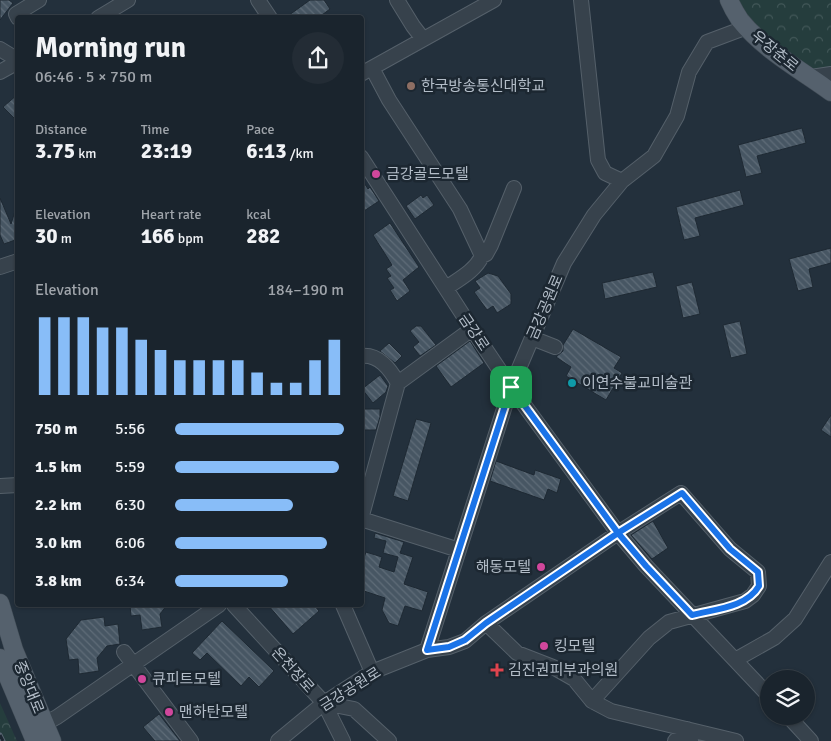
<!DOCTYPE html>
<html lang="en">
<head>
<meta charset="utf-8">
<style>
	body { margin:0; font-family:Signika,"Noto Sans KR",sans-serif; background:#232c35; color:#f1f3f6; height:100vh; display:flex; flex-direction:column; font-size:19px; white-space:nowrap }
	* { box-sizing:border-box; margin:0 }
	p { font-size:16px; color:#9fa4aa }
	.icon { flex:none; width:28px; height:28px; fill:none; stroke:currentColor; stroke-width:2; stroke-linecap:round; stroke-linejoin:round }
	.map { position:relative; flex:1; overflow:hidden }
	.panel { position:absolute; left:15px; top:15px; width:349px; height:592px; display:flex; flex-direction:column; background:#1a242d; border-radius:5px; box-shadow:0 1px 4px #0004,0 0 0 1px #384149 }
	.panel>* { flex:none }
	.buttons { position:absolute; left:760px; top:670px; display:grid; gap:10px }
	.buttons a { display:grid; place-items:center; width:55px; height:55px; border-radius:50%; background:#1a242d; box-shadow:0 1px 4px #0004,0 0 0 1px #384149; font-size:25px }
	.pin { position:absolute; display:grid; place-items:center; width:42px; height:42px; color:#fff; margin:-21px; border-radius:10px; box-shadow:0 2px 8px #0006 }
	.round { display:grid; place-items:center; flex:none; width:52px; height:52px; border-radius:26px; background:#232c35 }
	.summary { display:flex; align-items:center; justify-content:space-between; height:85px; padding:0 20px }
	h1 { font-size:28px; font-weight:700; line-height:38px }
	.metrics { display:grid; grid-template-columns:repeat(3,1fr); gap:8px; height:85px; padding:5px 20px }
	.metrics div { display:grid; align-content:center }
	.metrics b { font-size:21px; font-weight:700 }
	.metrics small { font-size:14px; font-weight:400 }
	.metrics p { font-size:14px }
	.chart { height:140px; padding:10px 20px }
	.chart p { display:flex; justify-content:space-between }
	.chart svg { width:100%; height:90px; margin-top:5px; stroke:#88bdf8; stroke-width:6 }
	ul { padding:0 20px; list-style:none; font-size:16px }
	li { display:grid; grid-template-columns:80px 60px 1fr; align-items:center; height:38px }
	li i { height:12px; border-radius:6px; background:#88bdf8 }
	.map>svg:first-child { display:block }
</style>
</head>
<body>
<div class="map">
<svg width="831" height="741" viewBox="0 0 831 741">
	<defs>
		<pattern id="park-crowns" width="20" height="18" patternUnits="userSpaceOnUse" patternTransform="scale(1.25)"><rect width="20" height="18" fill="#253d3d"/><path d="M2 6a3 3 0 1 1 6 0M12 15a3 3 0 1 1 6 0" fill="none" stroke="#425758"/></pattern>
		<pattern id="building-back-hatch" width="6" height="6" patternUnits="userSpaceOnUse" patternTransform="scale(1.25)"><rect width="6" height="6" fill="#475663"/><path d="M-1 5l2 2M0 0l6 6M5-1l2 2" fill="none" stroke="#5f6c78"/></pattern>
	</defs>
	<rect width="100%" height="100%" fill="#23303c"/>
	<!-- park -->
	<path fill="url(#park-crowns)" d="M731,0H831V91L747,27Z
		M0,703L17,741H0Z"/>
	<!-- building -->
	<path fill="url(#building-back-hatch)" stroke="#1e2933" d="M0,0H9L13,3L0,20Z
		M310,0H324L330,9L318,18H285Z
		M18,94V122L3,107Z
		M802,128L806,143L757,156L762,173L746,177L738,145Z
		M361,178L368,189L370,187L379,201L361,213Z
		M740,190L744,205L695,218L700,236L684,240L676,207Z
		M421,195L423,198L427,195L434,205L415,219L406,206Z
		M0,198L11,224L16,208L18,209V239L4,244L0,235Z
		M390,223L419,267L403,280L410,291L397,301L390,290L394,288L387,278L391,276L386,269L392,265L373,235Z
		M831,248V263L809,269L813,287L798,291L789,259Z
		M653,272L657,287L605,299L602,283Z
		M488,273L498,276L511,294V304L497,313L493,306L487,310L474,292L480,288L475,281Z
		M692,282L700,314L683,318L676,286Z
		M740,321L747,354L731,358L723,325Z
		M416,326H421L436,345L420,356L413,347L419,342L410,331Z
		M573,329L621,357L614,368L622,373L606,400L566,376L571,367L556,357L563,351V345Z
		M470,341L484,363L451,387L436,366Z
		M389,343L402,356L395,363L380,351Z
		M380,375L388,386L386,392L373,403L362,389Z
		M361,409H380V417L376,430H361Z
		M831,415V437L821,430Z
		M416,419L431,423L408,501L393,496Z
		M496,461L534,475L535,470L561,479L557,493L548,489L544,500L490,481Z
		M653,521L668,548L652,559L631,535Z
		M375,533L404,542L400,553L413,557L404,584L428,592L422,611L405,606L398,626L389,623L382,610L385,598L361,590V566L366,552L382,557L379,567L394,572L398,557L383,553L386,541L374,538Z
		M130,605H167L160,614L162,627L142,630L140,615L131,616Z
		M268,605H314L319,611L293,634Z
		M104,617L105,626L118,624L120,644L107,646L97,658L99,671L79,674L78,659L69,660L66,639L81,620Z
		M222,621L274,671L259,687L249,677L241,686L207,653L200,660L192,653Z
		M159,714L180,741H155L143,727Z"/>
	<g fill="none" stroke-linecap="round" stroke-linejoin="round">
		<defs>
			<path id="minor" d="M258,0L270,18
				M397,0L413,26L423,39
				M581,0L598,160L605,173L622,181
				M18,18L16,14L39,0
				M98,18L128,0
				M0,49L18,60
				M372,68L389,100L460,209L482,256L486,254L491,245L514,188
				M0,72L18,62
				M361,74L494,0
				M811,77L831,74
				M361,157L472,329L511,387L618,533L646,566L769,696
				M0,267L18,261
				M446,288C459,279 475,271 482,256
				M532,338L555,347
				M361,356C379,354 390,369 398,383
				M0,486L18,485
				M361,519L398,383L472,329
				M361,519L459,550
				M234,605L324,703L343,741
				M343,605L372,672
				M486,623L517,653L553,667L574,679L592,701L611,711L736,741
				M427,650L449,647L465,641L486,623L618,533L681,493L730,549L758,572L759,586L753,595L745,601L669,622L649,638L592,701
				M124,652L191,741
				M735,660L774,638L795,619L831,562
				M324,703L354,709L389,741
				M788,716L811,741
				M44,724L57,717L219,605
				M278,741L324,703L372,672L427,650L511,387L564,263L594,215L622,181L654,156L677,116L689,72L707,42L747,27
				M675,741L687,729L691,741"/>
			<path id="major" d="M729,0C732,7 736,14 740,20C764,50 801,70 831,92
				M0,603L14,650L52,741
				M0,658L35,741"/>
		</defs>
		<!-- minor casing -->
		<use href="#minor" stroke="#55606a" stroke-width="16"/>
		<!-- major casing -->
		<use href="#major" stroke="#404b55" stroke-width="19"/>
		<!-- minor -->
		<use href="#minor" stroke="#37424c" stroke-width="14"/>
		<!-- major -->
		<use href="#major" stroke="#55616d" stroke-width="18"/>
		<defs>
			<path id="rail" d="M0,735L3,741"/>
		</defs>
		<!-- rail casing -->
		<use href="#rail" stroke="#596673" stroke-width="5"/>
		<!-- rail -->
		<use href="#rail" stroke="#1c2731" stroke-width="3" stroke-dasharray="9" stroke-linecap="butt"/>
	</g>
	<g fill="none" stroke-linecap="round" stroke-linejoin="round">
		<defs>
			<path id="route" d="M511,387L618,533L646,566L692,615C715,609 746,608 759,586L758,572L730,549L682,493L618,533L486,623L465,640L449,647L427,650L511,387"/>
		</defs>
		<!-- route casing -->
		<use href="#route" stroke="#fff" stroke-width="10"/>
		<!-- route -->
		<use href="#route" stroke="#1a73e8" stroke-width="6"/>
	</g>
	<!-- markers -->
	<circle fill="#8d6e63" stroke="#1c2731" stroke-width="2" cx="411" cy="86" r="5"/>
	<g fill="#d1479c" stroke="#1c2731" stroke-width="2">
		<circle cx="376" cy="174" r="5"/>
		<circle cx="541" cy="567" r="5"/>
		<circle cx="544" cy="646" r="5"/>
		<circle cx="142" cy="679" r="5"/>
		<circle cx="169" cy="712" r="5"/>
	</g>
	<circle fill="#0f9aa8" stroke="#1c2731" stroke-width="2" cx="572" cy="383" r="5"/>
	<path fill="#e0444e" stroke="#1c2731" stroke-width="2" d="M494.5 662.5h5v5h5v5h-5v5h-5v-5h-5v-5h5z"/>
	<g text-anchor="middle" stroke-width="5" stroke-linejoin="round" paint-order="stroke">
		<!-- street labels -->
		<g font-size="15" fill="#b3bdc8" stroke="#1c2731">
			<text transform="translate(775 51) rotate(39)" y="5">우장춘로</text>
			<text transform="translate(545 307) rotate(-67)" y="5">금강공원로</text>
			<text transform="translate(474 332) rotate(56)" y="5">금강로</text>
			<text transform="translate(293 670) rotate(48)" y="5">온천장로</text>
			<text transform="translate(29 687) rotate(68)" y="5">중앙대로</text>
			<text transform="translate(350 689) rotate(-32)" y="5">금강공원로</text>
		</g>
		<!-- poi labels -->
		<g font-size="15" fill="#b3bdc8" stroke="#1c2731" text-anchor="start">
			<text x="421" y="91">한국방송통신대학교</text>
			<text x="386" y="179">금강골드모텔</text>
			<text x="582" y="388">이연수불교미술관</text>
			<text x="531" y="572" text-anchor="end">해동모텔</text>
			<text x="554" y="651">킹모텔</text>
			<text x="508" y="675">김진권피부과의원</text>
			<text x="152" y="684">큐피트모텔</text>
			<text x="179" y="717">맨하탄모텔</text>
		</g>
	</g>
</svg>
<div class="buttons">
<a><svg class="icon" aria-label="layers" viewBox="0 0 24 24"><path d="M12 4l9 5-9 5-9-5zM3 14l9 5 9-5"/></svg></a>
</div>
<div class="pin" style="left:511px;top:387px;background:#1e9e55"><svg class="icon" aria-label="arrive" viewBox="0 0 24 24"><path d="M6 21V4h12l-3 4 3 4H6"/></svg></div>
<section class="panel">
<div class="summary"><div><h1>Morning run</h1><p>06:46 · 5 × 750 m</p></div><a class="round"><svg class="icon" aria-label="share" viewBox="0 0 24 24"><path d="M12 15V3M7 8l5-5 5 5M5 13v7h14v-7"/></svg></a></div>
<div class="metrics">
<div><p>Distance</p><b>3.75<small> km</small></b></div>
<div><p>Time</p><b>23:19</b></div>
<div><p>Pace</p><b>6:13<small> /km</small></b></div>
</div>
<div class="metrics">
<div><p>Elevation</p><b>30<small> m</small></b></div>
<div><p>Heart rate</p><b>166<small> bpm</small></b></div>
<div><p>kcal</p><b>282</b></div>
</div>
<div class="chart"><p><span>Elevation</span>184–190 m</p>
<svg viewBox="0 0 160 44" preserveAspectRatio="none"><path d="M5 44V6M15 44V6M25 44V6M35 44V11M45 44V11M55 44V17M65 44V22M75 44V27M85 44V27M95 44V27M105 44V27M115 44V33M125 44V38M135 44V38M145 44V27M155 44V17"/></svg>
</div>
<ul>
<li><b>750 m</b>5:56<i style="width:100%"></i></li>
<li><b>1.5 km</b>5:59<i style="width:97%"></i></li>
<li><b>2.2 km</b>6:30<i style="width:70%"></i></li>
<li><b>3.0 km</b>6:06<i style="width:90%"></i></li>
<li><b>3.8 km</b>6:34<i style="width:67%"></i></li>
</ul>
</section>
</div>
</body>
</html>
